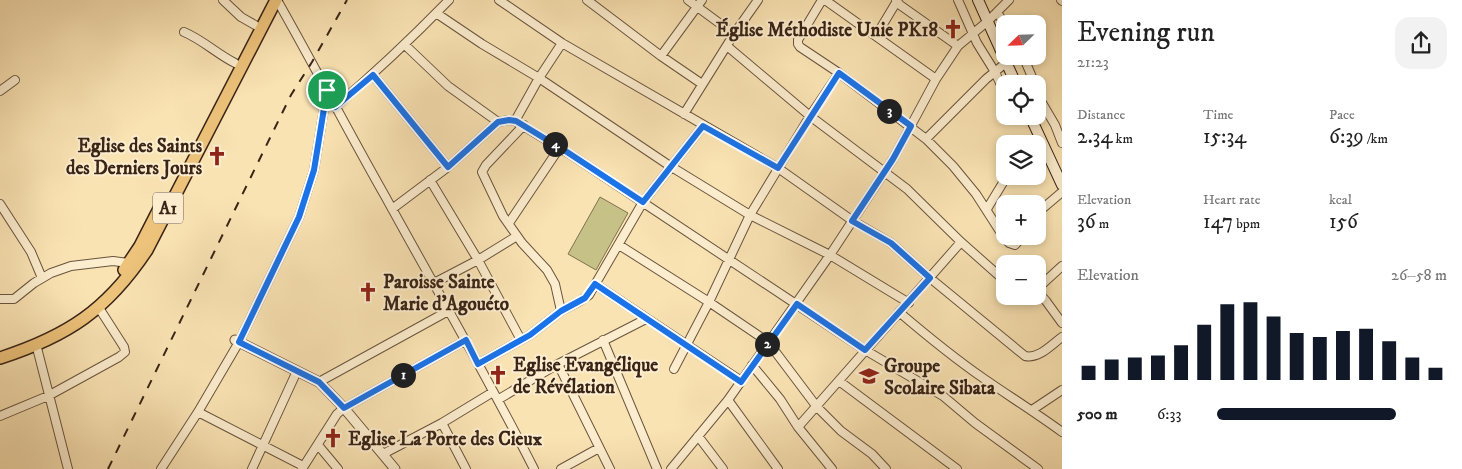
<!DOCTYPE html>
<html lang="en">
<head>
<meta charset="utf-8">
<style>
	body { margin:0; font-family:"IM FELL DW Pica",serif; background:#f2f2f2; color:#222; height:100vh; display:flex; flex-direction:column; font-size:19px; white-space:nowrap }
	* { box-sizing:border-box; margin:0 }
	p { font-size:16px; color:#767676 }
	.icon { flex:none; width:28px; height:28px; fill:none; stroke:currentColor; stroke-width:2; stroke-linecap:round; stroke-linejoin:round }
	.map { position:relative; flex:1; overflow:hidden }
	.side { display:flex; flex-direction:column; background:#fff; width:400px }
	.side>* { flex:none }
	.needle { width:32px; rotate:247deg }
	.fabs { position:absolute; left:996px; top:15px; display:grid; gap:10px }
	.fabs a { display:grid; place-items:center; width:50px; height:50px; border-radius:10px; background:#fff; box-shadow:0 2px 8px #0003; font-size:25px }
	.pin { position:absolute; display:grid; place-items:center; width:42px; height:42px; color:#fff; margin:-21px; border:2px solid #fff; border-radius:50%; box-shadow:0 1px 5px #0007 }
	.km { position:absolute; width:25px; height:25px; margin:-12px; border-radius:50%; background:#222; color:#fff; font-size:14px; line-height:25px; text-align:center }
	.round { display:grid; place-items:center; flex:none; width:52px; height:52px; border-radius:15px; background:#f2f2f2 }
	.head { display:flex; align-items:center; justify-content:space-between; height:85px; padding:0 15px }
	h1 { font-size:28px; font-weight:600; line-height:38px }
	.figures { display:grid; grid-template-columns:repeat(3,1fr); gap:8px; height:85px; padding:5px 15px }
	.figures div { display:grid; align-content:center }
	.figures b { font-size:21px; font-weight:600 }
	.figures small { font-size:14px; font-weight:400 }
	.figures p { font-size:14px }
	.chart { height:140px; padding:10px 15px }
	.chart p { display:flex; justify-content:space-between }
	.chart svg { width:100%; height:90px; margin-top:5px; stroke:#111827; stroke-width:6 }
	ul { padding:0 15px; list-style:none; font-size:16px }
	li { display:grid; grid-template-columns:80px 60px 1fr; align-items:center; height:38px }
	li i { height:12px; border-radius:6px; background:#111827 }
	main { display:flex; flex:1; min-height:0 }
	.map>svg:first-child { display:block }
</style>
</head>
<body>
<main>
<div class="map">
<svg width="1062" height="469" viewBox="0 0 1062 469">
	<rect width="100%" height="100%" fill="#fae3b3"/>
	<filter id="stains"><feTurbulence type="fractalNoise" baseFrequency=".004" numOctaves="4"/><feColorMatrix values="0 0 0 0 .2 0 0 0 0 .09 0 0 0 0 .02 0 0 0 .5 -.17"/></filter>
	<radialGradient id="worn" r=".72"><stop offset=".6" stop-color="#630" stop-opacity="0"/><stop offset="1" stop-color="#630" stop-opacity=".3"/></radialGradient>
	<!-- green -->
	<path fill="#c6c187" stroke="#80724f" d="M600,197L628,213L596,270L568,254Z"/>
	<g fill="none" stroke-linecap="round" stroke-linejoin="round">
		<defs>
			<path id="minor" d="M223,0L241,17L255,25
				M277,0C314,65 348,131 385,196C435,287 487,376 534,469
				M499,0L562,43L778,168L853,221L891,243L930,278L1025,356C1039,359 1051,345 1062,337
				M587,0L661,56L702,84
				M688,0L734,34
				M822,0L798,40V44L800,47L839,73L926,139L953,166L976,194L1003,236L1009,243L1015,245L1023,236
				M825,0L936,79
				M896,0L900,5L958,46
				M958,0L977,43L995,72L1005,94
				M1061,0L1062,1
				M997,12L1005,25
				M436,13L482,44L539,78L670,166L750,215L830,255L909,303
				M184,32C203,40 217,54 235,63
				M876,36L897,1
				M405,45L448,86L498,122
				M727,46L810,116L907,189L961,242L1005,281
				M661,56L702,0
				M1023,56L1035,84
				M373,75L448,167
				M0,91L15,80
				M1038,96L1055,125L1062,143
				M335,107C375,73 412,38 449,0
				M684,114L734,34L758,0
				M515,121L539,78L562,43
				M524,125L486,165L482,172L503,216L522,243L547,270L555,284L561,311
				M926,139L986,79L1007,62
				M430,180L478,260L521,340
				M0,204L31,252L42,278
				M392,209L448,167L498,122L509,120L515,121L573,156L865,350L943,396L975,423L1038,469
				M987,209L1007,176
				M1038,215L1042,209L1062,192
				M509,223L560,147
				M619,245L709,302L768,342L817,407L841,431L872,454L886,469
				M434,283L478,260L517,236
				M595,284L741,381
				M1038,288L1062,266
				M1038,292L1046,301L1062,323
				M0,299H14L34,283L51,273L71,266L113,261L128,263
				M899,312C926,335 954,358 983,378C1009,396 1036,413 1062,432
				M603,340L657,469
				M36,344L68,469
				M478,364L530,335L561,311L580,301L589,295L643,202L703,126
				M558,364L610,469
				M752,365L780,399L798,427L832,469
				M674,369L709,302L750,215L810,116L839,73
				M839,381L957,469
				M319,382L450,310
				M499,399L558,364L646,319
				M728,400L778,469
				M1032,410L1062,390
				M198,412L303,466
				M0,416L48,396L119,357L125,352L124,347L99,308
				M442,423L466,469
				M798,427L961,242
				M698,436L723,469
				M318,445L338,469
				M383,454L442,423L493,392
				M161,469L198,412L239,342L299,217L314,170L327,90
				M252,469L297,371
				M302,469L337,414L344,408L466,340
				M561,469L599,448
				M671,469L728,400L830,255L893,159L936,79L958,46L988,21L1009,0"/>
			<path id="tertiary" d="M235,340L319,382L344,408L395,469"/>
			<path id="secondary" d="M978,0L1016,84
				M1030,116L1062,185"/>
			<path id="primary" d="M124,270L140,246L163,201
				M0,358C68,336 107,310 147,250L276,0"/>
		</defs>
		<!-- minor casing -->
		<use href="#minor" stroke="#69543e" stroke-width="10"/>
		<!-- tertiary casing -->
		<use href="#tertiary" stroke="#69543e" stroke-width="11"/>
		<!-- secondary casing -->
		<use href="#secondary" stroke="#392417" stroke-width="12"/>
		<!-- primary casing -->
		<use href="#primary" stroke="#392417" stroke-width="14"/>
		<!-- minor -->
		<use href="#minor" stroke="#fcedce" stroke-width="8"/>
		<!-- tertiary -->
		<use href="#tertiary" stroke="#fcedce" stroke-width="9"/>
		<!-- secondary -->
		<use href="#secondary" stroke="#fcedce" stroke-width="10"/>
		<!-- primary -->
		<use href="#primary" stroke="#edc27a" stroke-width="11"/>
		<!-- rail -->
		<path stroke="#392417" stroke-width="2" stroke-dasharray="9 9" stroke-linecap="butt" d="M108,469L291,95L312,62L347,0"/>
	</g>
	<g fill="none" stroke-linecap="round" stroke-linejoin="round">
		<defs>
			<path id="route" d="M839,73L911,126L893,159L852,221L891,243L930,278L865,350L797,304L741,382L595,284L585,298L561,311L530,335L478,364L466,340L344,408L319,382L239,342L299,217L314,170L327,90L335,107L373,75L448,167L498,122L509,120L516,121L567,152L643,202L703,126L778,168Z"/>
		</defs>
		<!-- route casing -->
		<use href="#route" stroke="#fff" stroke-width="10"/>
		<!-- route -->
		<use href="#route" stroke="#1a73e8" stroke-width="6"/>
	</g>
	<!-- icons -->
	<defs>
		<symbol id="church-bare" viewBox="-9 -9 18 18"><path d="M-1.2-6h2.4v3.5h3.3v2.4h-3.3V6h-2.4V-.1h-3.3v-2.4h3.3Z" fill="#8f2418" stroke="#fcedce" stroke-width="2.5" paint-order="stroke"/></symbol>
		<symbol id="school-bare" viewBox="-9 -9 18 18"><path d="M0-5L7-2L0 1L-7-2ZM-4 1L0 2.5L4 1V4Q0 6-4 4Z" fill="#8f2418" stroke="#fcedce" stroke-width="2.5" paint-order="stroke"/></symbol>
	</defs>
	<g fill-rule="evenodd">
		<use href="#church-bare" x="939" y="15" width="28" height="28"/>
		<use href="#church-bare" x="203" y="142" width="28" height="28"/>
		<use href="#church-bare" x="354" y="278" width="28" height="28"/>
		<use href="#church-bare" x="484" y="361" width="28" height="28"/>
		<use href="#school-bare" x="855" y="362" width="28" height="28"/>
		<use href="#church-bare" x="319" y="424" width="28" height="28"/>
	</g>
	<g text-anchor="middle" stroke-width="4" stroke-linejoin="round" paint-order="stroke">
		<!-- shield labels -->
		<rect fill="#fcedce" stroke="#74604e" stroke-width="1" x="153" y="192.5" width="30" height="31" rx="4"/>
		<g font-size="18" font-weight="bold" fill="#392417">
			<text x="168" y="214">A1</text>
		</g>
		<!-- poi labels -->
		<g font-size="19" font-weight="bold" fill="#392417" stroke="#fcedce" text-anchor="start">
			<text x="938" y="36" text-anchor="end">Église Méthodiste Unie PK18</text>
			<text x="202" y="152" text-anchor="end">Eglise des Saints<tspan x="202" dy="22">des Derniers Jours</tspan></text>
			<text x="383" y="288">Paroisse Sainte<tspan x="383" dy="22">Marie d’Agouéto</tspan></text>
			<text x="513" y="371">Eglise Evangélique<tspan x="513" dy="22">de Révélation</tspan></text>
			<text x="884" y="372">Groupe<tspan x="884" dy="22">Scolaire Sibata</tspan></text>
			<text x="348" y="445">Eglise La Porte des Cieux</text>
		</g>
	</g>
	<rect width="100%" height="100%" filter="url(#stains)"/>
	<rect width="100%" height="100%" fill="url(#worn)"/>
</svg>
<div class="fabs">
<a><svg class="needle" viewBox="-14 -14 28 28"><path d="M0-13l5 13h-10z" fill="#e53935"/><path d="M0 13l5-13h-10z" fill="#767676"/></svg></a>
<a><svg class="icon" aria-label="locate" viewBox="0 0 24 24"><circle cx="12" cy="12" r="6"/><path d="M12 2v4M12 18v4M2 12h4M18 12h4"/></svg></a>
<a><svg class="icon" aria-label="layers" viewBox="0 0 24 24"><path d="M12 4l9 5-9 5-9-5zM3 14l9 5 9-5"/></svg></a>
<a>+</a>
<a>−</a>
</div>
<div class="pin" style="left:327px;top:90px;background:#1e9e55"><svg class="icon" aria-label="arrive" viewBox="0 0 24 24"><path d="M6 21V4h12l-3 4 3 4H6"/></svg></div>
<b class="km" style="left:403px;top:375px">1</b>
<b class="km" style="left:767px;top:344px">2</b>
<b class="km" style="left:889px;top:111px">3</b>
<b class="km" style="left:555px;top:144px">4</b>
</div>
<section class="side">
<div class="head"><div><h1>Evening run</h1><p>21:23</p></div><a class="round"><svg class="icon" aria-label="share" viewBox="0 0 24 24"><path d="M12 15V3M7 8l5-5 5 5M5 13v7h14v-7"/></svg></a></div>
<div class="figures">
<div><p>Distance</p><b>2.34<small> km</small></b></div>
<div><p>Time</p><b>15:34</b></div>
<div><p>Pace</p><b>6:39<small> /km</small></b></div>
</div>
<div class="figures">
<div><p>Elevation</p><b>36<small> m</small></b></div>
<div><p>Heart rate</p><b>147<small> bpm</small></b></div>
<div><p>kcal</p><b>156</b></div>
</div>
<div class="chart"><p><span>Elevation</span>26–58 m</p>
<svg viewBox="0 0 160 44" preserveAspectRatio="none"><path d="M5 44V37M15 44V34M25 44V33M35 44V32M45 44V27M55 44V17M65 44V7M75 44V6M85 44V13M95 44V21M105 44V23M115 44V20M125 44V19M135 44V25M145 44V33M155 44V38"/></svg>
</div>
<ul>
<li><b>500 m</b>6:33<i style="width:78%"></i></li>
</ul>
</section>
</main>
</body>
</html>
